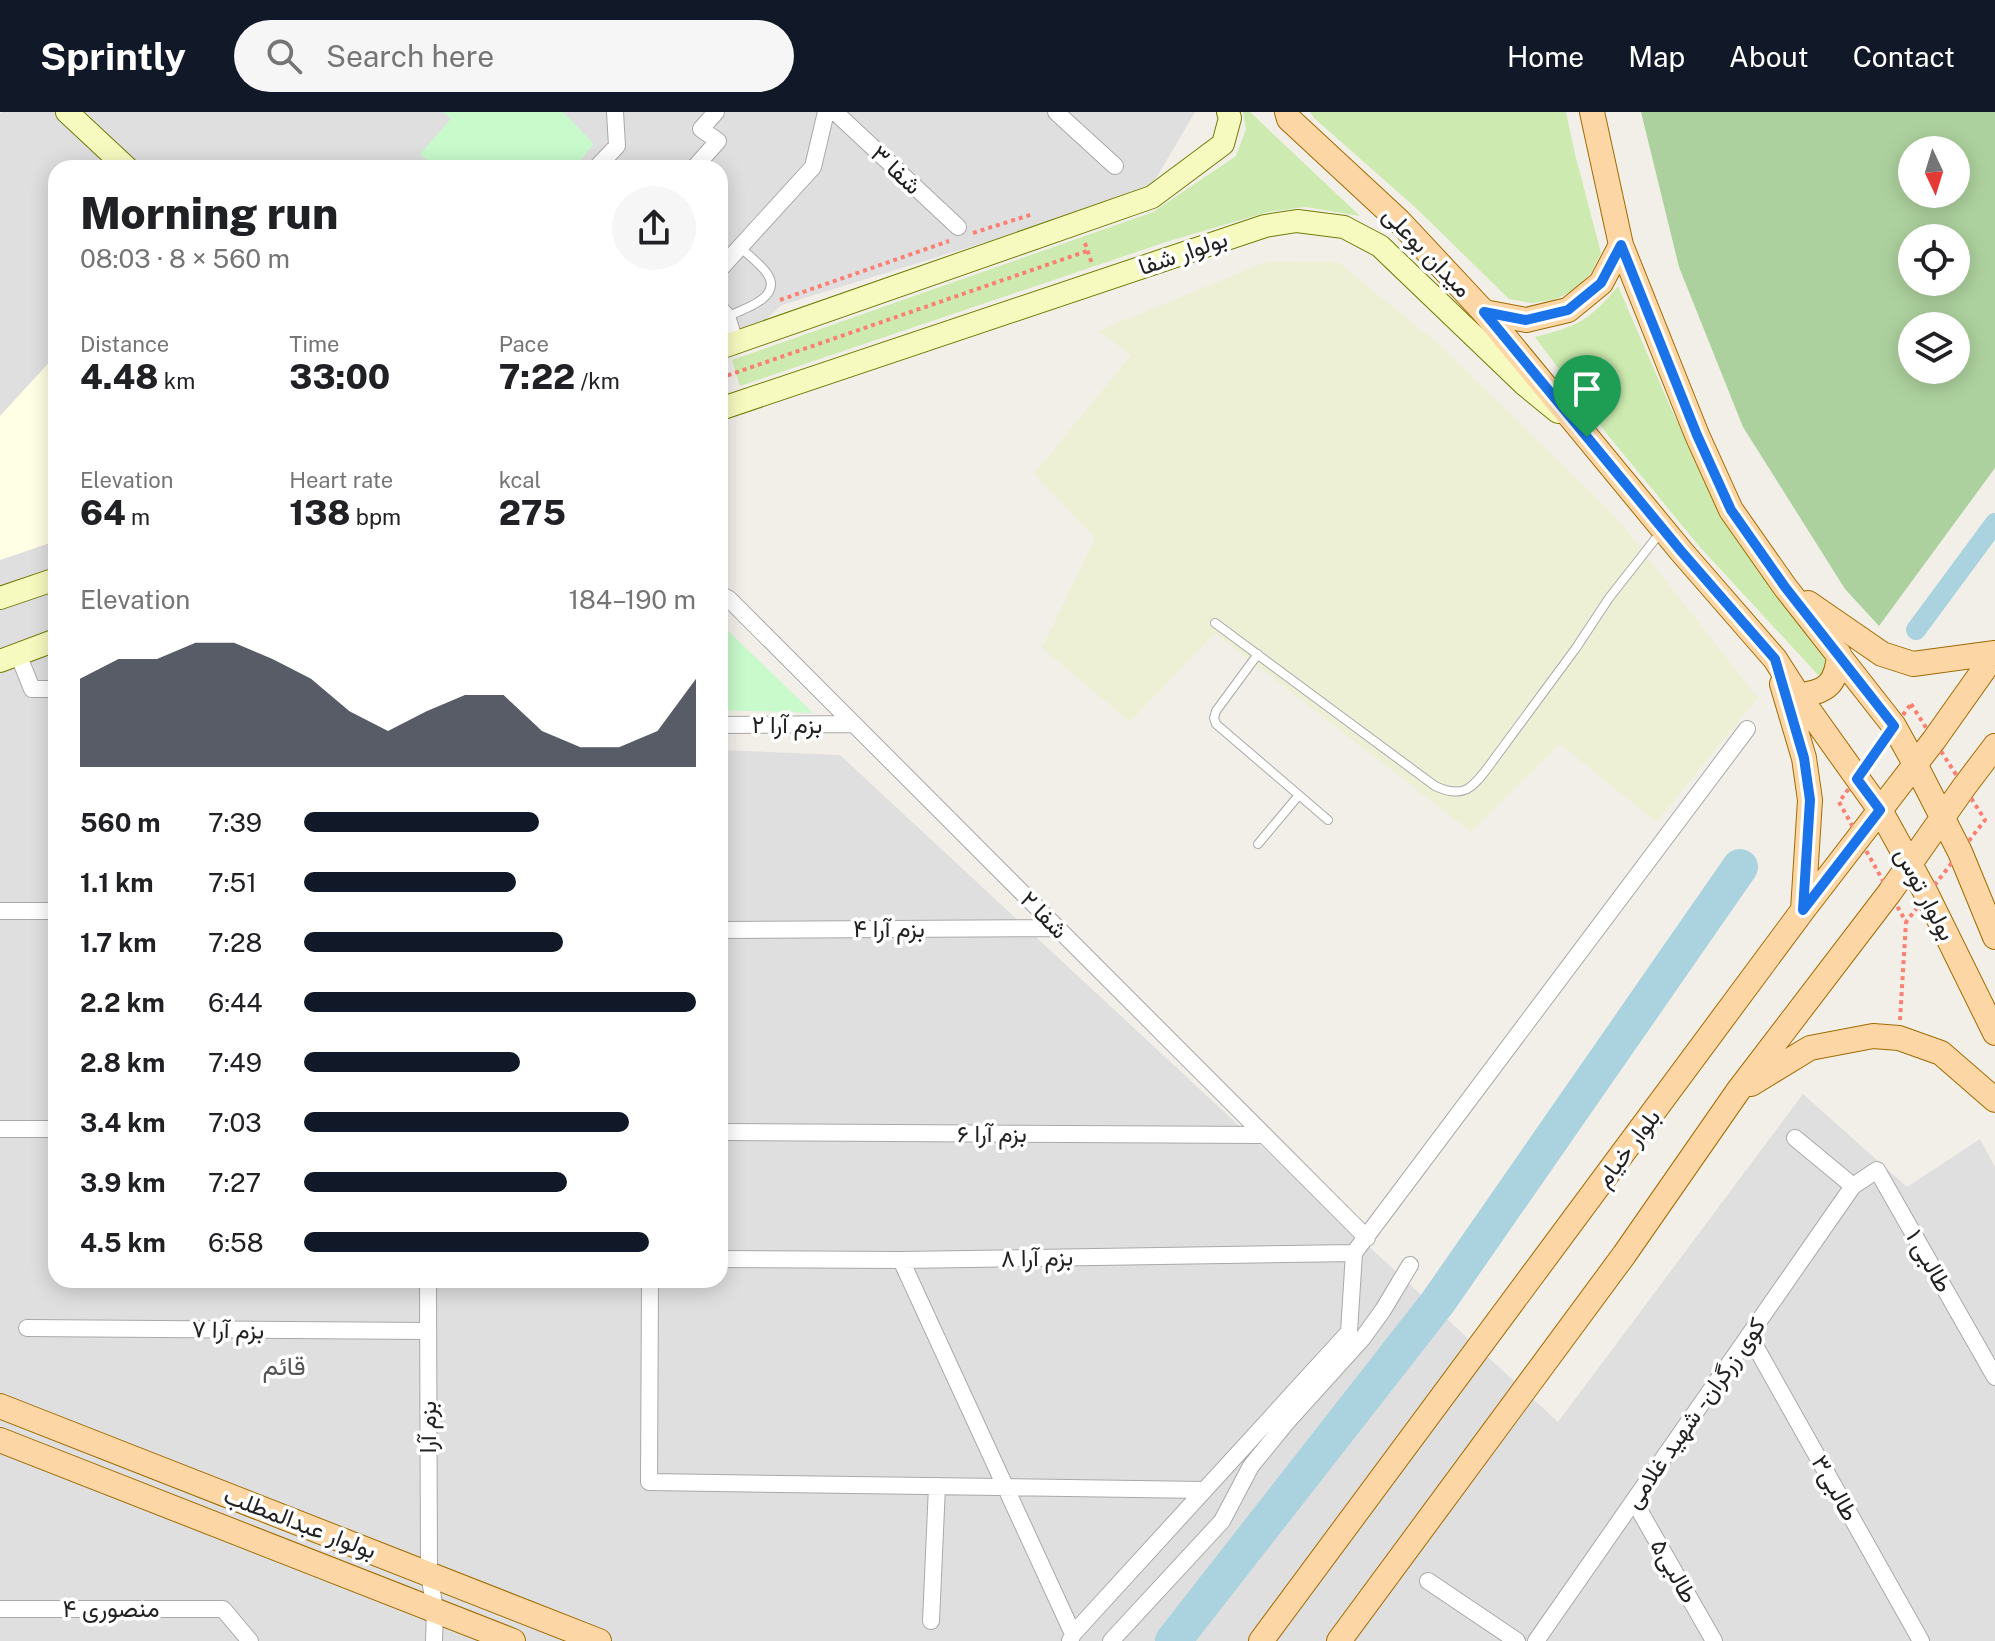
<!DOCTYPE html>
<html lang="en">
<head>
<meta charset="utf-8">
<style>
	body { margin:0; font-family:"Public Sans",Vazirmatn,sans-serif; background:#f6f6f6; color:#202124; height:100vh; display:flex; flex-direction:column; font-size:30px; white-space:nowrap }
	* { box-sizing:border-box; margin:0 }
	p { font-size:26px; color:#757577 }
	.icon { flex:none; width:44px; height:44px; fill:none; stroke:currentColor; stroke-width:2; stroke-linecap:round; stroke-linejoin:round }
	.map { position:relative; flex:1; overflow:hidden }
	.panel { position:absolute; left:48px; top:48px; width:680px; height:1128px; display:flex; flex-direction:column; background:#fff; border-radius:24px; box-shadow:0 4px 20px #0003 }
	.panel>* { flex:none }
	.needle { width:52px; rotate:176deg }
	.buttons { position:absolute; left:1898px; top:24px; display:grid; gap:16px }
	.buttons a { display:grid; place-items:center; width:72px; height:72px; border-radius:50%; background:#fff; box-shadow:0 4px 20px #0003; font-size:40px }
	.pin { position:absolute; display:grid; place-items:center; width:68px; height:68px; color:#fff; margin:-82px -34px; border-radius:50% 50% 50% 0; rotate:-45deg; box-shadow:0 0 8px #0007 }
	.pin .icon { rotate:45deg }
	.round { display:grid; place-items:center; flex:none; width:84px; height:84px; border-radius:42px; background:#f6f6f6 }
	.overview { display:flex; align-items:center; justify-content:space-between; height:136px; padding:0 32px }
	h1 { font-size:44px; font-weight:800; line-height:60px }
	.metrics { display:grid; grid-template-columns:repeat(3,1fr); gap:12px; height:136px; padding:8px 32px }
	.metrics div { display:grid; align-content:center }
	.metrics b { font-size:34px; font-weight:800 }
	.metrics small { font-size:22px; font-weight:400 }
	.metrics p { font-size:22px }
	.chart { height:224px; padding:16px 32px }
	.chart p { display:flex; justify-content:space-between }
	.chart svg { width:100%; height:144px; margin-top:8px; fill:#111827; opacity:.7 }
	ul { padding:0 32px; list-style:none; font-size:26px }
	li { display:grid; grid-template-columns:128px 96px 1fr; align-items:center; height:60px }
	li i { height:20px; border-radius:10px; background:#111827 }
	header { display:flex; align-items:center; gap:48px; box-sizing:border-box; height:112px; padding:0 40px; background:#111827; color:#fff }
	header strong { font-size:38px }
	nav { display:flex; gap:44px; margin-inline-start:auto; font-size:28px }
	.search { width:560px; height:72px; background:#f6f6f6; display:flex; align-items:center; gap:20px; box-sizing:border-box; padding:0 28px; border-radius:44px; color:#757577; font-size:30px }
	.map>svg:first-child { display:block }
</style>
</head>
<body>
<header>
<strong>Sprintly</strong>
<div class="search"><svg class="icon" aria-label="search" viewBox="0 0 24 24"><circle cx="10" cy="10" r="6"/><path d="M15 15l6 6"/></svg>Search here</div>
<nav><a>Home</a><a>Map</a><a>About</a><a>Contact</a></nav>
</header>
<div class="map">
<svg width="1995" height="1529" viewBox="0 0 1995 1529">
	<rect width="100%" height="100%" fill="#f2efe9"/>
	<!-- residential -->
	<path fill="#e0dfdf" d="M2,0H1195L1148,80L782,193L720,248V56H56V1168H720V638L840,643L1558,1310L1803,982L1907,1075L1980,1027L1995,1055V1529H0V2Z"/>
	<!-- education -->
	<path fill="#ffffe5" d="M56,243V429L0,448V304Z"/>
	<!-- farmland -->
	<path fill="#eef0d5" d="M1268,149L1338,150L1440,233L1616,405L1758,586L1656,710L1560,632L1471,720L1215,521L1130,610L1042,536L1095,426L1034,362L1131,243L1098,219Z"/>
	<!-- grass -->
	<path fill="#cdebb0" d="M1243,0H1250L1360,104L1306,95L1268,100L1166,130L740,274L732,248L1153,100L1236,44L1246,17Z
		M1310,0H1566L1575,42L1601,141L1591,161L1574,178L1554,188L1531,191L1509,187L1416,96L1314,6Z
		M1618,174L1672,299L1724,405L1830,552L1819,564L1699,434L1607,322L1535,225C1578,214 1589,209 1618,174Z"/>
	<!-- forest -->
	<path fill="#add19e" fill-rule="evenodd" d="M1641,0H1995V356L1879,514L1845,477L1743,315L1679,155ZM1912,38H1956V82H1912ZM1912,126H1956V170H1912ZM1912,214H1956V258H1912Z"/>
	<!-- park -->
	<path fill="#c8facc" d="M443,0H563L594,32L574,56H435L420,42L451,7Z
		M720,511L813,601L720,598Z"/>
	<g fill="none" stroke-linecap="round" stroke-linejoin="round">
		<!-- canal -->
		<path stroke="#aad3df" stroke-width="20" d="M1916,518L1995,411"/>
		<!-- river -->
		<path stroke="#aad3df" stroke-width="36" d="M1173,1529L1438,1190L1740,755"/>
		<defs>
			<path id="lane" d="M728,204C742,198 782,186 768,163C763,154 748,143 740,135
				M1215,511L1435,674C1463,687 1472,677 1489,654L1576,536L1609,486L1660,421
				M1258,542L1216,599L1214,606L1216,612L1328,708
				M1258,732L1299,683"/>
			<path id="street" d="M835,0L958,115
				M1056,0L1115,54
				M596,56L617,34L615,0
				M694,56L718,29L701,17L716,0
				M720,157L813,55L826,0
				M720,197L727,204L735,230
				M720,482L729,487L1367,1126
				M18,542L32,577H56
				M720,613L854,612
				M0,799H56
				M720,818L1058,816
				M0,1017H56
				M720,1020L1264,1023
				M1795,1026L1853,1074
				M720,1147L901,1148L1354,1141
				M901,1148L1073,1522
				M428,1168L429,1461L435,1498L434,1529
				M650,1168L649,1370L1204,1378
				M27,1216L428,1219
				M1749,1223L1921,1529
				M1634,1389L1714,1529
				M1428,1469L1517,1529
				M0,1497H223L250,1529
				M931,1509L937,1374
				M1070,1529L1073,1522L1349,1220L1354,1141L1747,617
				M1111,1529L1222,1409L1251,1354L1287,1310L1362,1227L1383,1198L1410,1153
				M1536,1529L1853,1074L1877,1058L1995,1265"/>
			<path id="secondary" d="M67,0L127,56
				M720,236L1152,85L1223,32L1230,6L1228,0
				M720,297L1265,114L1297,109L1344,115L1380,134L1525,273L1558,300
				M0,486L56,467
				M0,549L56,528"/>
			<path id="primary" d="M1287,0L1289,7L1399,109L1484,200L1681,439L1775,547L1798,583L1880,698L1927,783L1995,921
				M1592,0L1621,133L1697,323L1731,398L1785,475L1894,614L1915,652L1960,740L1995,825
				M1484,200L1526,208L1568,198L1601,171L1621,133
				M1808,491L1882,542L1913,552L1995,541
				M1782,572L1804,646L1810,688L1803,798
				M1798,583C1827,581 1837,571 1839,542
				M1751,972L1810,936L1873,924L1899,926L1941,941L1995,988
				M0,1294L599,1529
				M0,1328L513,1529
				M1261,1529L1803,798L1934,628L1995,542
				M1339,1529L1624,1143L1738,979L1890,780L1964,675L1995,634"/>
		</defs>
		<!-- lane casing -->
		<use href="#lane" stroke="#a9a9a9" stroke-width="10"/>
		<!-- street casing -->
		<use href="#street" stroke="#a9a9a9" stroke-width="18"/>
		<!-- secondary casing -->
		<use href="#secondary" stroke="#707d05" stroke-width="24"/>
		<!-- primary casing -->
		<use href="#primary" stroke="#a06b00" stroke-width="26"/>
		<!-- path -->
		<path stroke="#fa8072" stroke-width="4" stroke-dasharray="4 4" stroke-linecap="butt" d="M973,121L1033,102
			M1085,131L1092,152
			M780,188L949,129
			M720,266L1087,139
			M1911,592L1985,708L1906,810L1839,690Z
			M1900,908L1906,810"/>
		<!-- lane -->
		<use href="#lane" stroke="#fff" stroke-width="8"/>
		<!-- street -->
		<use href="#street" stroke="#fff" stroke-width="16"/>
		<!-- secondary -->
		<use href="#secondary" stroke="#f7fabf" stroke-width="22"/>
		<!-- primary -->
		<use href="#primary" stroke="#fcd6a4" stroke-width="24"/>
	</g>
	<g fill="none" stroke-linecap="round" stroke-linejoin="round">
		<defs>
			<path id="route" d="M1621,133L1697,323L1731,398L1785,475L1894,614L1857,667L1880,698L1803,798L1810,688L1804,646L1775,547L1681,439L1484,200L1526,208L1568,198L1601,171Z"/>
		</defs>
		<!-- route casing -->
		<use href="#route" stroke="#fff" stroke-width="16"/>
		<!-- route -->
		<use href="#route" stroke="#1a73e8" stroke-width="10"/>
	</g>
	<g text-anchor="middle" stroke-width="7" stroke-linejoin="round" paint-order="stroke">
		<!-- street labels -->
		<g font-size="24" fill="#222" stroke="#fff">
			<text transform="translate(896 58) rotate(43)" y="8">شفا ۳</text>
			<text transform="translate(1427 140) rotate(46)" y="8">میدان بوعلی</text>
			<text transform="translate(1183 141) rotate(-19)" y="8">بولوار شفا</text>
			<text x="787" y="621">بزم آرا ۲</text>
			<text transform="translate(1925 782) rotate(62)" y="8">بولوار توس</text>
			<text transform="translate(1044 803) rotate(45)" y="8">شفا ۲</text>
			<text x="889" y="825">بزم آرا ۴</text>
			<text x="992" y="1030">بزم آرا ۶</text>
			<text transform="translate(1628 1036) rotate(-53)" y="8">بلوار خیام</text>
			<text transform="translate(1037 1146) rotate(-1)" y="8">بزم آرا ۸</text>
			<text transform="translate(1929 1149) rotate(60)" y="8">طالبی ۱</text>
			<text transform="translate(228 1218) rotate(1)" y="8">بزم آرا ۷</text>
			<text transform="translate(1695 1301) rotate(-55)" y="8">کوی زرگران - شهید غلامی</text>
			<text transform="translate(428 1315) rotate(-90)" y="8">بزم آرا</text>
			<text transform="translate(1835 1376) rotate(61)" y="8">طالبی۳</text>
			<text transform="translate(300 1411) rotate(21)" y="8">بولوار عبدالمطلب</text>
			<text transform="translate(1674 1459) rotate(60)" y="8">طالبی۵</text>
			<text x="111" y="1505">منصوری ۴</text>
		</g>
		<!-- neighbourhood labels -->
		<g font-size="26" fill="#555" stroke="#fff">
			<text x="284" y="1263">قائم</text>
		</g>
	</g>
</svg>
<div class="buttons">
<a><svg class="needle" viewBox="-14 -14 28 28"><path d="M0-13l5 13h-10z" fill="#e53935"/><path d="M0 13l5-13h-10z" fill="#757577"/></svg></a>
<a><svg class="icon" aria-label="locate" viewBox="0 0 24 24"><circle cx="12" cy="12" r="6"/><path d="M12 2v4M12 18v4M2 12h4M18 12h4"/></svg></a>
<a><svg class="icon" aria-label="layers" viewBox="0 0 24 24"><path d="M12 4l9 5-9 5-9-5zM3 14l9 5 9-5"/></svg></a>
</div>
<div class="pin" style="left:1587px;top:325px;background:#1e9e55"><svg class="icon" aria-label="arrive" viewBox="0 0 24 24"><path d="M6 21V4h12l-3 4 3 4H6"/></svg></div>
<section class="panel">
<div class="overview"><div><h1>Morning run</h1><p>08:03 · 8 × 560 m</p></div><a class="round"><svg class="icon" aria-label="share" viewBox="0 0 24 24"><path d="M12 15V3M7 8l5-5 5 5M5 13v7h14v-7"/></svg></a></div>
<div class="metrics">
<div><p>Distance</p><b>4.48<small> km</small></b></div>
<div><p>Time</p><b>33:00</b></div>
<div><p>Pace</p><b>7:22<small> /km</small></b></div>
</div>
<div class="metrics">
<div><p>Elevation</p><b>64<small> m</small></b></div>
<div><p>Heart rate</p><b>138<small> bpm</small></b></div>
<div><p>kcal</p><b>275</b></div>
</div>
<div class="chart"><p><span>Elevation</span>184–190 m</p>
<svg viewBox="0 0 160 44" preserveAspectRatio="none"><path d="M0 44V17L10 11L20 11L30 6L40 6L50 11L60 17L70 27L80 33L90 27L100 22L110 22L120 33L130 38L140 38L150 33L160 17V44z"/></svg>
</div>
<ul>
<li><b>560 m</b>7:39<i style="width:60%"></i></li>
<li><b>1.1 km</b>7:51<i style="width:54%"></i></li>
<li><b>1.7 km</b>7:28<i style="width:66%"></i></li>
<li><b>2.2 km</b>6:44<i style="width:100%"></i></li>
<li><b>2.8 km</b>7:49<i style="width:55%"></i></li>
<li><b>3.4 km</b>7:03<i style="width:83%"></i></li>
<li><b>3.9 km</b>7:27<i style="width:67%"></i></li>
<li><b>4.5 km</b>6:58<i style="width:88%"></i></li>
</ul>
</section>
</div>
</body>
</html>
